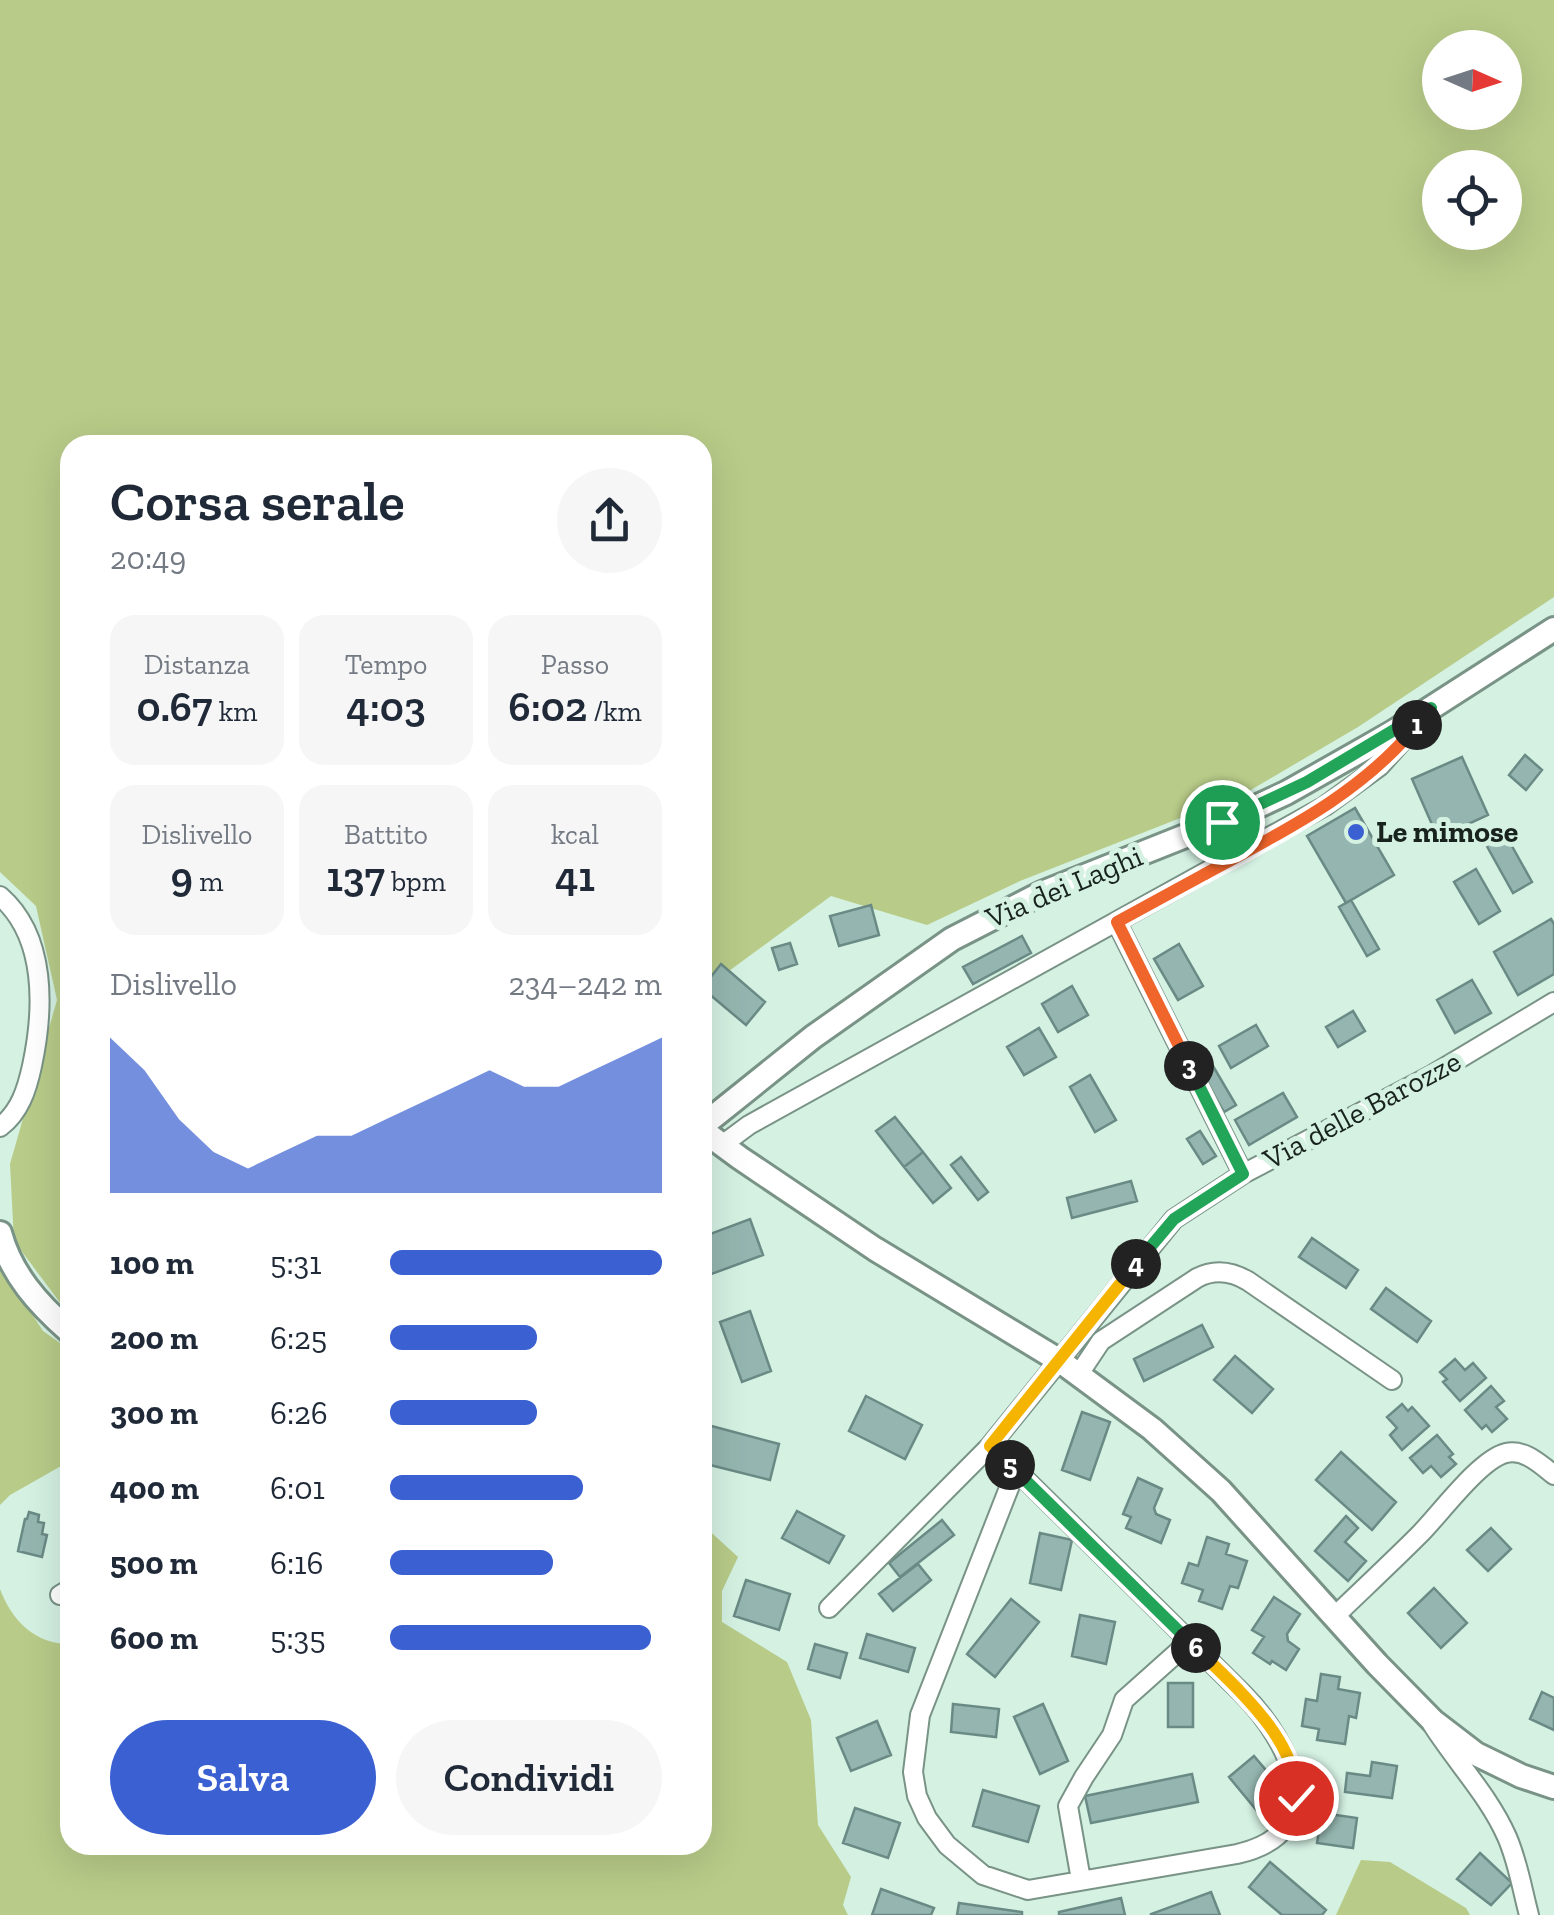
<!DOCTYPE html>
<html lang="it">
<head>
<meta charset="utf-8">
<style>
	body { margin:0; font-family:"Zilla Slab",serif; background:#f6f6f7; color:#1f2937; height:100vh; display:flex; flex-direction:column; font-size:38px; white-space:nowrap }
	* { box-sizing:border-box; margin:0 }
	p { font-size:32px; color:#747a83 }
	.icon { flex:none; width:55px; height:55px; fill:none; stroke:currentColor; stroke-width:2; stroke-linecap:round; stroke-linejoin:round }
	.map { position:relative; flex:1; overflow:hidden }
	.panel { position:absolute; left:60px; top:435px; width:652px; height:1420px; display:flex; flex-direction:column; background:#fff; border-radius:30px; box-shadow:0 10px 40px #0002 }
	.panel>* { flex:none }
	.needle { width:65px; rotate:93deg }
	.fabs { position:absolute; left:1422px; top:30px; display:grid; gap:20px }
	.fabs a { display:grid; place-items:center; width:100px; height:100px; border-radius:50%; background:#fff; box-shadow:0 10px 40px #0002; font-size:50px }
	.pin { position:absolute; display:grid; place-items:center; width:85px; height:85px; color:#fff; margin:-42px; border:5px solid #fff; border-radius:50%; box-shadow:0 2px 10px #0007 }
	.km { position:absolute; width:50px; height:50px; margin:-25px; border-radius:50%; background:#222; color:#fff; font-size:28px; line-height:50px; text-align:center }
	.round { display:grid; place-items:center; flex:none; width:105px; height:105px; border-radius:52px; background:#f6f6f7 }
	.overview { display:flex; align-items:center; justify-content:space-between; height:170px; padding:0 50px }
	h1 { font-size:55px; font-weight:600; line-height:75px }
	.figures { display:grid; grid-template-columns:repeat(3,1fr); gap:15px; height:170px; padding:10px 50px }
	.figures div { display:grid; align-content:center; border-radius:25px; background:#f6f6f7; text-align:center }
	.figures b { font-size:42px; font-weight:600 }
	.figures small { font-size:28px; font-weight:400 }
	.figures p { font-size:28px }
	.chart { height:280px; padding:20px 50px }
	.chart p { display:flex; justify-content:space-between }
	.chart svg { width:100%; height:180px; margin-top:10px; fill:#3b60d2; opacity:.7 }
	.action { display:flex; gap:20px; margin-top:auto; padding:20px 50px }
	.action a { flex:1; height:115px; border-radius:60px; background:#3b60d2; color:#fff; font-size:40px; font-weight:600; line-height:115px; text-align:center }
	.action a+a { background:#f6f6f7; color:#1f2937 }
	ul { padding:0 50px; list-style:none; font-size:32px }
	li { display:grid; grid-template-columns:160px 120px 1fr; align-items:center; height:75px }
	li i { height:25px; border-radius:12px; background:#3b60d2 }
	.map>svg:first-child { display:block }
</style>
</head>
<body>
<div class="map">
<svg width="1554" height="1915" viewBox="0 0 1554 1915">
	<rect width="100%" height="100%" fill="#d4f1e2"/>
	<!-- green -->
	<path fill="#b8cb88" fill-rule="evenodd" d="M0,0H1554V597L1358,727L1249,791L1020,881L927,925L831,896L703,990L702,445H70V1316L14,1241L10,1164L57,1000L36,906L0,872ZM1440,48H1505V112H1440ZM1440,168H1505V232H1440Z
		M0,1259L8,1277L43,1331L70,1350V1461L10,1495L0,1505Z
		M703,1525L738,1557L722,1591V1622L787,1662L811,1720L818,1825L851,1877L843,1905L848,1915H0V1589C12,1621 35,1644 70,1644V1845H702Z
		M1361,1860L1390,1862L1466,1908L1470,1915H1336Z"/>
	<!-- building -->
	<path fill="#95b6b0" stroke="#6a8a85" stroke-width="2.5" d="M1525,755L1542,770L1526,790L1509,775Z
		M1462,757L1488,815L1438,838L1412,779Z
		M1355,808L1394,875L1346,903L1307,836Z
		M1503,830L1532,882L1513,893L1484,841Z
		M1476,869L1500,911L1479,924L1454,882Z
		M1351,900L1379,949L1367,956L1339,907Z
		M871,905L879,935L839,946L830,916Z
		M1551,919L1554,924V974L1518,995L1494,952Z
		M1022,936L1031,953L973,984L963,967Z
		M790,943L797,964L779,970L772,948Z
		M1179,944L1203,986L1178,1000L1154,959Z
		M721,964L765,1002L746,1025L702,988Z
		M1472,980L1491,1013L1455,1033L1437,1000Z
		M1072,986L1088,1015L1058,1032L1042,1004Z
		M1353,1011L1365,1031L1338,1047L1326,1027Z
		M1256,1025L1268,1046L1231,1068L1219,1046Z
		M1039,1028L1056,1057L1024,1075L1007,1047Z
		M1213,1066L1236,1105L1224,1112L1201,1073Z
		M1090,1075L1116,1120L1095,1132L1070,1087Z
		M1283,1093L1297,1117L1249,1145L1235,1120Z
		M895,1117L923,1152L904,1167L876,1131Z
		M1200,1131L1216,1156L1203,1164L1187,1139Z
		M923,1152L951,1188L933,1203L904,1167Z
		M961,1157L988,1192L978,1200L951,1165Z
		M1131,1181L1137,1201L1072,1218L1067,1198Z
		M750,1219L763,1255L706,1276L702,1265V1237Z
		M1312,1238L1358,1270L1346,1288L1299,1257Z
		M1386,1288L1431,1321L1417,1342L1371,1309Z
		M750,1311L771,1371L742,1382L720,1322Z
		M1202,1325L1213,1347L1144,1381L1134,1359Z
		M1235,1356L1273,1389L1252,1413L1214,1380Z
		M1455,1359L1465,1370L1473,1363L1486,1378L1460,1401L1443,1382L1447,1379L1440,1372Z
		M1491,1386L1504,1401L1496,1407L1507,1419L1492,1432L1486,1425L1482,1429L1465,1410Z
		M866,1396L922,1425L905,1459L849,1431Z
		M1402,1404L1408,1411L1412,1407L1429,1426L1402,1450L1390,1435L1397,1428L1387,1417Z
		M1082,1412L1110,1422L1090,1480L1062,1470Z
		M704,1424L779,1444L770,1480L702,1463Z
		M1437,1435L1453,1454L1449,1457L1456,1464L1441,1477L1431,1466L1423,1473L1410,1458Z
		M1341,1452L1396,1502L1372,1530L1316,1480Z
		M1138,1478L1162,1489L1154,1508L1156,1514L1170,1520L1161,1543L1126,1528L1131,1517L1123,1514Z
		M797,1511L844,1536L829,1563L782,1538Z
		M29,1512L39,1515L38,1522L44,1523L42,1534L47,1535L42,1557L18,1551L25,1519H27Z
		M1346,1516L1358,1528L1345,1542L1366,1561L1348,1581L1315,1551Z
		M942,1520L954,1535L900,1577L889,1563Z
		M1491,1528L1511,1549L1488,1571L1467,1550Z
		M1040,1533L1072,1540L1061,1590L1030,1583Z
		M1207,1537L1229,1544L1226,1554L1247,1561L1238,1588L1230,1586L1222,1609L1199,1601L1203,1590L1182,1583L1189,1563L1198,1566Z
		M918,1564L931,1580L893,1611L879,1594Z
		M746,1580L790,1594L779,1630L734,1616Z
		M1434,1588L1467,1623L1441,1648L1408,1613Z
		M1274,1597L1300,1614L1287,1634L1288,1641L1299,1649L1286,1670L1272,1661L1270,1664L1253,1653L1264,1637L1252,1630Z
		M1011,1599L1039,1622L995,1677L967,1654Z
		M1080,1615L1115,1622L1106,1664L1072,1656Z
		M867,1634L915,1648L908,1672L860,1658Z
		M815,1644L847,1653L840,1678L808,1669Z
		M1321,1674L1340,1677L1338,1689L1360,1693L1356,1718L1349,1716L1345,1744L1317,1740L1319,1729L1302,1726L1306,1699L1317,1701Z
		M1168,1683H1193V1727H1168Z
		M1542,1692L1554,1698V1730L1530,1719Z
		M953,1704L999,1709L996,1737L951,1732Z
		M1043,1704L1068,1761L1040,1774L1014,1717Z
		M877,1721L891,1755L851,1771L837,1738Z
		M1254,1756L1287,1795L1262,1817L1229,1777Z
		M1372,1762L1397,1766L1392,1798L1345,1792L1347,1773L1370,1776Z
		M1192,1774L1198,1802L1091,1823L1085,1796Z
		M983,1790L1039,1806L1028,1842L973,1826Z
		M855,1808L900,1823L888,1858L843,1843Z
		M1322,1813L1357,1818L1353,1848L1317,1843Z
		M1480,1853L1512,1883L1491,1905L1457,1879Z
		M1270,1862L1326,1910L1322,1915H1282L1249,1887Z
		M881,1889L934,1908L931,1915H872Z
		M1211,1892L1220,1915H1151V1914Z
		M1121,1898L1125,1915H1059V1912Z
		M959,1903L1022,1912V1915H957Z"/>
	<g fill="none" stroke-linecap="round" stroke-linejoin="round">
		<defs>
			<path id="minor" d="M0,896C47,937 44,1010 32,1066C27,1089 20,1112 0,1127
				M1117,923L1243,1174
				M722,1145L749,1125L1325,806L1380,766L1421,720
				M1079,1374L1101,1341L1197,1278C1214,1269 1231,1271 1248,1281L1392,1380
				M1016,1470L1242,1693C1290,1741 1335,1832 1237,1854L1028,1890L983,1875L947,1845L927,1818L917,1796L913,1772L920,1715L1016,1470L990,1446L1174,1219L1243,1174L1432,1075L1554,1002
				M60,1595L70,1589
				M829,1608L990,1446
				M1335,1616C1363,1589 1392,1562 1420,1534C1440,1514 1480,1459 1506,1453C1525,1449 1540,1464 1554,1475
				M1432,1724C1456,1762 1489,1796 1507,1837C1518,1862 1522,1889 1529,1915
				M1081,1880L1068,1806L1084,1777L1112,1735L1124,1700L1189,1642"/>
			<path id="secondary" d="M702,1126L813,1037L952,939L1042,893L1243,813L1286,793L1392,733L1554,629
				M702,1130L740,1158L875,1249L1060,1361L1152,1429L1221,1491L1377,1664L1433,1721L1476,1754L1521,1776L1554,1787
				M0,1233C11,1274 38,1304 70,1332"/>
		</defs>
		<!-- minor casing -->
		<use href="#minor" stroke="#799386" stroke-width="22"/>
		<!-- secondary casing -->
		<use href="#secondary" stroke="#799386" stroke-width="28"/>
		<!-- minor -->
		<use href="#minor" stroke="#fff" stroke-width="18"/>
		<!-- secondary -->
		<use href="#secondary" stroke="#fff" stroke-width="22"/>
	</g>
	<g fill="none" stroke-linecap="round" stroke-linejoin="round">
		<defs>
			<path id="split-1" d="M1222,822L1307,782L1431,708L1417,725"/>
			<path id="split-2" d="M1205,874C1282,832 1361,794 1417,725"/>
			<path id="split-3" d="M1189,1066L1117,922L1205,874"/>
			<path id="split-4" d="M1136,1264L1174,1219L1243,1174L1189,1066"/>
			<path id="split-5" d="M1010,1465L990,1446L1136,1264"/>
			<path id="split-6" d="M1010,1465L1196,1648"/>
			<path id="split-7" d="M1196,1648C1234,1686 1299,1740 1296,1798"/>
		</defs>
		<!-- split-1 casing -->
		<use href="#split-1" stroke="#fff" stroke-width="20"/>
		<!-- split-2 casing -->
		<use href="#split-2" stroke="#fff" stroke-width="20"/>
		<!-- split-3 casing -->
		<use href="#split-3" stroke="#fff" stroke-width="20"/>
		<!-- split-4 casing -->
		<use href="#split-4" stroke="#fff" stroke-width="20"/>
		<!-- split-5 casing -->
		<use href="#split-5" stroke="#fff" stroke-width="20"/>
		<!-- split-6 casing -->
		<use href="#split-6" stroke="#fff" stroke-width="20"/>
		<!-- split-7 casing -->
		<use href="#split-7" stroke="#fff" stroke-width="20"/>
		<!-- split-1 -->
		<use href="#split-1" stroke="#22a559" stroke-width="12"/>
		<!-- split-2 -->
		<use href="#split-2" stroke="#f0652b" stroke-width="12"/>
		<!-- split-3 -->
		<use href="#split-3" stroke="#f0652b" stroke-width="12"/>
		<!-- split-4 -->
		<use href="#split-4" stroke="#22a559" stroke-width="12"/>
		<!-- split-5 -->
		<use href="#split-5" stroke="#f5b400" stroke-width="12"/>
		<!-- split-6 -->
		<use href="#split-6" stroke="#22a559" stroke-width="12"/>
		<!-- split-7 -->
		<use href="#split-7" stroke="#f5b400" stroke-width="12"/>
	</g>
	<!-- markers -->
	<circle fill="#3b60d2" stroke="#d4f1e2" stroke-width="4" cx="1356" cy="832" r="10"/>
	<g text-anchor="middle" stroke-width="10" stroke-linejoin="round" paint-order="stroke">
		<!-- poi labels -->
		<g font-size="30" font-weight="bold" fill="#18231e" stroke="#d4f1e2" text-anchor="start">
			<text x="1376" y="842">Le mimose</text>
		</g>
		<!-- street labels -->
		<g font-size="30" fill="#18231e" stroke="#d4f1e2">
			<text transform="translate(1064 887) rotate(-23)" y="10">Via dei Laghi</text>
			<text transform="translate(1362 1110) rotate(-28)" y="10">Via delle Barozze</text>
		</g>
	</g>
</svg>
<div class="fabs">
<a><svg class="needle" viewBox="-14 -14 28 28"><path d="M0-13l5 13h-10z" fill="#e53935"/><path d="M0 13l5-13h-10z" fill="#747a83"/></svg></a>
<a><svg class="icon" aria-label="locate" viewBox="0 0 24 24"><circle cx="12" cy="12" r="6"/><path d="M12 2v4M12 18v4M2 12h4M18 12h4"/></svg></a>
</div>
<div class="pin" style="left:1222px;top:822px;background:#1e9e55"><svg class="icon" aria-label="arrive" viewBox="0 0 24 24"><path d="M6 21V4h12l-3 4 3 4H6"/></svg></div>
<div class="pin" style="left:1296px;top:1798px;background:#d93025"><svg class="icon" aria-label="check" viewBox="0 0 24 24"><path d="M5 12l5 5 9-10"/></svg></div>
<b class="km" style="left:1417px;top:725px">1</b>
<b class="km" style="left:1189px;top:1066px">3</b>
<b class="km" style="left:1136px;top:1264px">4</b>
<b class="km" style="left:1010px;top:1465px">5</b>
<b class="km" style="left:1196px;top:1648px">6</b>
<section class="panel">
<div class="overview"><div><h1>Corsa serale</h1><p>20:49</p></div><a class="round"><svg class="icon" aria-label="share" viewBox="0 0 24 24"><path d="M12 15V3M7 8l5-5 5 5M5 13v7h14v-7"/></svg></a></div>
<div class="figures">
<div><p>Distanza</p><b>0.67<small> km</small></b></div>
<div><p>Tempo</p><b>4:03</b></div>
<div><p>Passo</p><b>6:02<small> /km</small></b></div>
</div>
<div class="figures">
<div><p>Dislivello</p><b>9<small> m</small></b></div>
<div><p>Battito</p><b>137<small> bpm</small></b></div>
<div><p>kcal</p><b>41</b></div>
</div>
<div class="chart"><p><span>Dislivello</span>234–242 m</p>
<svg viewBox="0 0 160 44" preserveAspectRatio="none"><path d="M0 44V6L10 14L20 26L30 34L40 38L50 34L60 30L70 30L80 26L90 22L100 18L110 14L120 18L130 18L140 14L150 10L160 6V44z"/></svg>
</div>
<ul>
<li><b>100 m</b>5:31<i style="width:100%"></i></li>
<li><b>200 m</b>6:25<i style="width:54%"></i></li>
<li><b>300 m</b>6:26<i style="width:54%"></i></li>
<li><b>400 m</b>6:01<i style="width:71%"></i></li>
<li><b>500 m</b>6:16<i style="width:60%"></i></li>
<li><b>600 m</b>5:35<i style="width:96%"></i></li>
</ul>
<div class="action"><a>Salva</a><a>Condividi</a></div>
</section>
</div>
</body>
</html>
